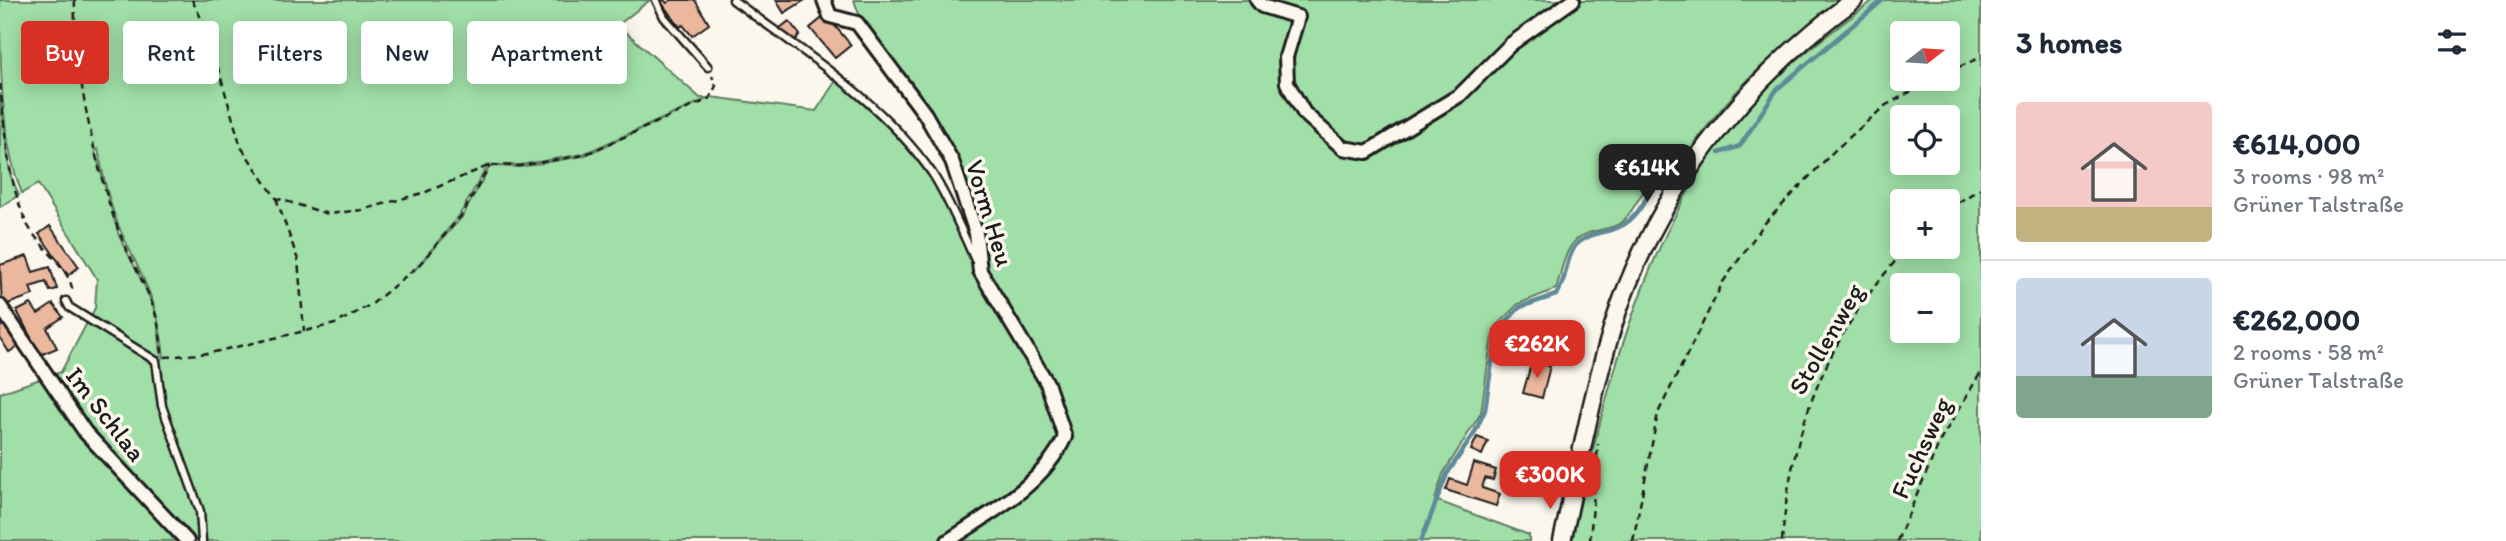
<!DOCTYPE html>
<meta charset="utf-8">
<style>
body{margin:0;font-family:Itim,sans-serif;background:#f2f2f3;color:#1f2937;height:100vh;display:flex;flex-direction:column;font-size:26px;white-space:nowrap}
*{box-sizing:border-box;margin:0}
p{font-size:23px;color:#747a83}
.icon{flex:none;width:38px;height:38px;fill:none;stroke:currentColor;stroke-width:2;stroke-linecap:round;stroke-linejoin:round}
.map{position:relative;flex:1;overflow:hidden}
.sheet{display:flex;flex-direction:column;background:#fff;width:525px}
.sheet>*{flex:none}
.top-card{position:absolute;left:21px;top:21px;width:665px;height:63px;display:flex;gap:14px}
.needle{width:46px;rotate:73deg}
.buttons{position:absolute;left:1890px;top:21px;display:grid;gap:14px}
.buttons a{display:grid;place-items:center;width:70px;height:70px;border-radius:7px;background:#fff;box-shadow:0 4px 18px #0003;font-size:35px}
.price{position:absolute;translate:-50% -60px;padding:0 16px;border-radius:14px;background:#d93025;color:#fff;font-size:23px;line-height:46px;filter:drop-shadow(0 2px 4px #0008)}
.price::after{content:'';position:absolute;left:50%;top:42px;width:21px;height:16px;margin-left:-10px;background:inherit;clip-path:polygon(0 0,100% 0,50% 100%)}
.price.on{background:#222;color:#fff}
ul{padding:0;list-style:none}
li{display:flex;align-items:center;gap:21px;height:175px;padding:0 35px}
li+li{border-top:2px solid #e0e1e3}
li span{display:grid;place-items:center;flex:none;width:196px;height:140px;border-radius:7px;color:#555}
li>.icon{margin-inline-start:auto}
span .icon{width:84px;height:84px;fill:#fffc;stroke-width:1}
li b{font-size:30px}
h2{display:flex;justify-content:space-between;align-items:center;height:84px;padding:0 35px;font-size:30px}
.tag{padding:0 24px;border-radius:7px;background:#fff;box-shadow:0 4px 18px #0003;font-size:24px;line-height:63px}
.tag.on{background:#d93025;color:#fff}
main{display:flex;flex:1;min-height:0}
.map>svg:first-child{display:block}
.green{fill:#a0dfa7;stroke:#5e7e62;stroke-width:2;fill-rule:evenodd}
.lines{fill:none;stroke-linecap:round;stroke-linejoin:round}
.stream{stroke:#5e8a98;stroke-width:4.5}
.building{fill:#ebb89d;stroke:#1c1c1c;stroke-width:2}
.service-casing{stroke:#1c1c1c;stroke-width:11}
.minor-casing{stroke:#1c1c1c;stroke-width:18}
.secondary-casing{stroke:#1c1c1c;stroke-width:21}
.path{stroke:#1c1c1c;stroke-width:2.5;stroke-dasharray:7 5;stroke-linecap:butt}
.service{stroke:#fbf7ec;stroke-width:6}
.minor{stroke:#fbf7ec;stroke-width:12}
.secondary{stroke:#fbf7ec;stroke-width:16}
.labels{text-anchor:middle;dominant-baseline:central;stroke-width:7;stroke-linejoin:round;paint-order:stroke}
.street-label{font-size:26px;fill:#1c1c1c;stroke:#fbf7ec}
</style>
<main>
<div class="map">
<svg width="1981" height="541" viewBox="0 0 1981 541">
<rect width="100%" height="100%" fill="#fbf7ec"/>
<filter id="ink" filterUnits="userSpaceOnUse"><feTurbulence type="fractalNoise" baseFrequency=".0143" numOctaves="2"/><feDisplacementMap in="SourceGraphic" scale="14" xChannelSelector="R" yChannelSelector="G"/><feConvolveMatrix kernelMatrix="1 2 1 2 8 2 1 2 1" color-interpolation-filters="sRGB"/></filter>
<g filter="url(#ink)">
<path class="green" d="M0,0H650L618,25L700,98H709L583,154L520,165H488L459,216L413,272L462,217L490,166L520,167L583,156L711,97L816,111L837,79L886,123L932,176L1044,383L1062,434L1053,459L1020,489L943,541H205L202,511L164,405L157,362L164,357C158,301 145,283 122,234C110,208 103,177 98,149L95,151L119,236L147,291L158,320L161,356L156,359L90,318L95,308L97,279L38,184L22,193C0,140 0,59 0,0Z
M854,0H1252L1291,19L1282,57L1300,116L1368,156L1416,127L1513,47L1581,0H1841C1774,52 1726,93 1680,165C1647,171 1644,197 1625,219C1614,232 1588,228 1576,240C1564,251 1561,274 1556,289L1518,304L1500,322L1491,342L1481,413L1443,474L1435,500L1529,535V541H951L1023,492L1065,437L1061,411L981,270L954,161L858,20L860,17Z
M1263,0H1562L1458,91L1366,147C1339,143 1344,140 1326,124C1279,82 1287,69 1302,13Z
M1874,0H1981V541H1572C1602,405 1637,259 1718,144C1758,87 1818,41 1874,0ZM1902,33H1948V79H1902ZM1902,117H1948V163H1902ZM1902,201H1948V247H1902ZM1902,285H1948V331H1902Z
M0,93L10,174L19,195L0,207Z
M88,321L154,363L160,405L198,511L200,541H190L112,461L50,376L61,372Z
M46,377L184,541H0V393Z"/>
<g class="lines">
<path class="stream" d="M1719,153L1740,146L1777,89L1883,0
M1421,541L1447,474L1474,434L1485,410L1495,341L1503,325L1520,307L1556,295C1567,281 1565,258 1576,245C1590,230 1615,234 1630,220C1650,203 1646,182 1676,170"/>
</g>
<path class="building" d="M664,0L667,3L671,0H695L709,24L692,36L683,25L680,27L660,1Z
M776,0H805L784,13Z
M826,15L851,45L835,58L810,28Z
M789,21L800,35L795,41L779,29Z
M50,226L79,267L68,275L39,234Z
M27,256L33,272L50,267L57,289L50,291L46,282L30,287L33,295L2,306L0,265Z
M31,304L38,314L53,304L63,317L47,328L57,348L40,355L17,311Z
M7,323L20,345L9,352L0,338V327Z
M1532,361L1550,366L1542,398L1523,393Z
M1477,437L1488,441L1482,455L1471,450Z
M1474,463L1496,470L1493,480L1485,478L1482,488L1500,494L1496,506L1446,490L1450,479L1467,485Z"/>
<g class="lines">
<defs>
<path id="service" d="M656,0L664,17L708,67
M733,0C803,52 881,100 932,173C949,199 962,232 975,260
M66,301L69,307L156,361L162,406L200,511L202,541"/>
<path id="minor" d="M824,0L830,16L857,23L925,114L952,161L976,233L980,271L1047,383L1065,437C1042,486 991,512 948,541
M1257,0L1262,6L1298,17L1286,57L1287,83L1304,113L1343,148L1367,152L1460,95L1511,44L1573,0
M0,306L85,432L187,541"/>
<path id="secondary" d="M1562,541C1578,470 1591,398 1612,329C1653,196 1743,81 1854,0"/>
</defs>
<use href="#service" class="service-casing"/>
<use href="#minor" class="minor-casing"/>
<use href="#secondary" class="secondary-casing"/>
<path class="path" d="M75,0C72,62 97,177 120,234C140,283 158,298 162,354
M192,0L207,30L241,147L276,198L328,214L362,210L426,192L490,165L520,166L584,155L709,99L716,86L712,76
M1948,72L1981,57
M0,84C5,131 7,178 26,222C38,247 70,266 73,293
M276,198L298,260L304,331
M1948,209L1981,188
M165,357L210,353L335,324L372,304L418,266L461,216L490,165
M1590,541L1598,444
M1633,541L1658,413L1723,282L1764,224L1834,151L1886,105L1935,79
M1782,541C1791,426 1829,332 1908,247
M1897,541L1940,441L1981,372"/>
<use href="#service" class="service"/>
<use href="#minor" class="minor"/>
<use href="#secondary" class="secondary"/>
</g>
</g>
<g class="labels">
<g class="street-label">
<text transform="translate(990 213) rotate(73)">Vorm Heu</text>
<text transform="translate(1826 339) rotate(-60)">Stollenweg</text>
<text transform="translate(106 414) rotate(52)">Im Schlaa</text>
<text transform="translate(1921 448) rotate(-65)">Fuchsweg</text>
</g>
</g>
</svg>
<div class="buttons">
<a><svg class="needle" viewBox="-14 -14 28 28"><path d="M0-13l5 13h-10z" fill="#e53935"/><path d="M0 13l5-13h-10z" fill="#747a83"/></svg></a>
<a><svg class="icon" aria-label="locate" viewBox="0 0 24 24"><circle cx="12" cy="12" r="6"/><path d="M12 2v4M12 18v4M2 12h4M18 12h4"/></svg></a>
<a>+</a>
<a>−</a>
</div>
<b class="price on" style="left:1647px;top:204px">€614K</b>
<b class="price" style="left:1537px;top:380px">€262K</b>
<b class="price" style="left:1550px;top:511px">€300K</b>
<div class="top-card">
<a class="tag on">Buy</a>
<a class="tag">Rent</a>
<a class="tag">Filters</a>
<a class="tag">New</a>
<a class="tag">Apartment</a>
</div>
</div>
<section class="sheet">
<h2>3 homes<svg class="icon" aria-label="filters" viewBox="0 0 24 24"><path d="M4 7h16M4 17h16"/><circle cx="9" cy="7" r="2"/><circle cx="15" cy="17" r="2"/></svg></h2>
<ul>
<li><span style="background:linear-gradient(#f6c9c9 75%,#c2b280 0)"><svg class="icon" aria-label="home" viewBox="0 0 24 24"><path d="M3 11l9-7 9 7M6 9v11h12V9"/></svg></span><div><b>€614,000</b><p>3 rooms · 98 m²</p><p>Grüner Talstraße</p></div></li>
<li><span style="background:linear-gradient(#c9d6e8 70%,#7fa58c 0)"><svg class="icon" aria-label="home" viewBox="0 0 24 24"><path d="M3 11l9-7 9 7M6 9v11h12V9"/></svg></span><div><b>€262,000</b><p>2 rooms · 58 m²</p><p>Grüner Talstraße</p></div></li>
</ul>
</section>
</main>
